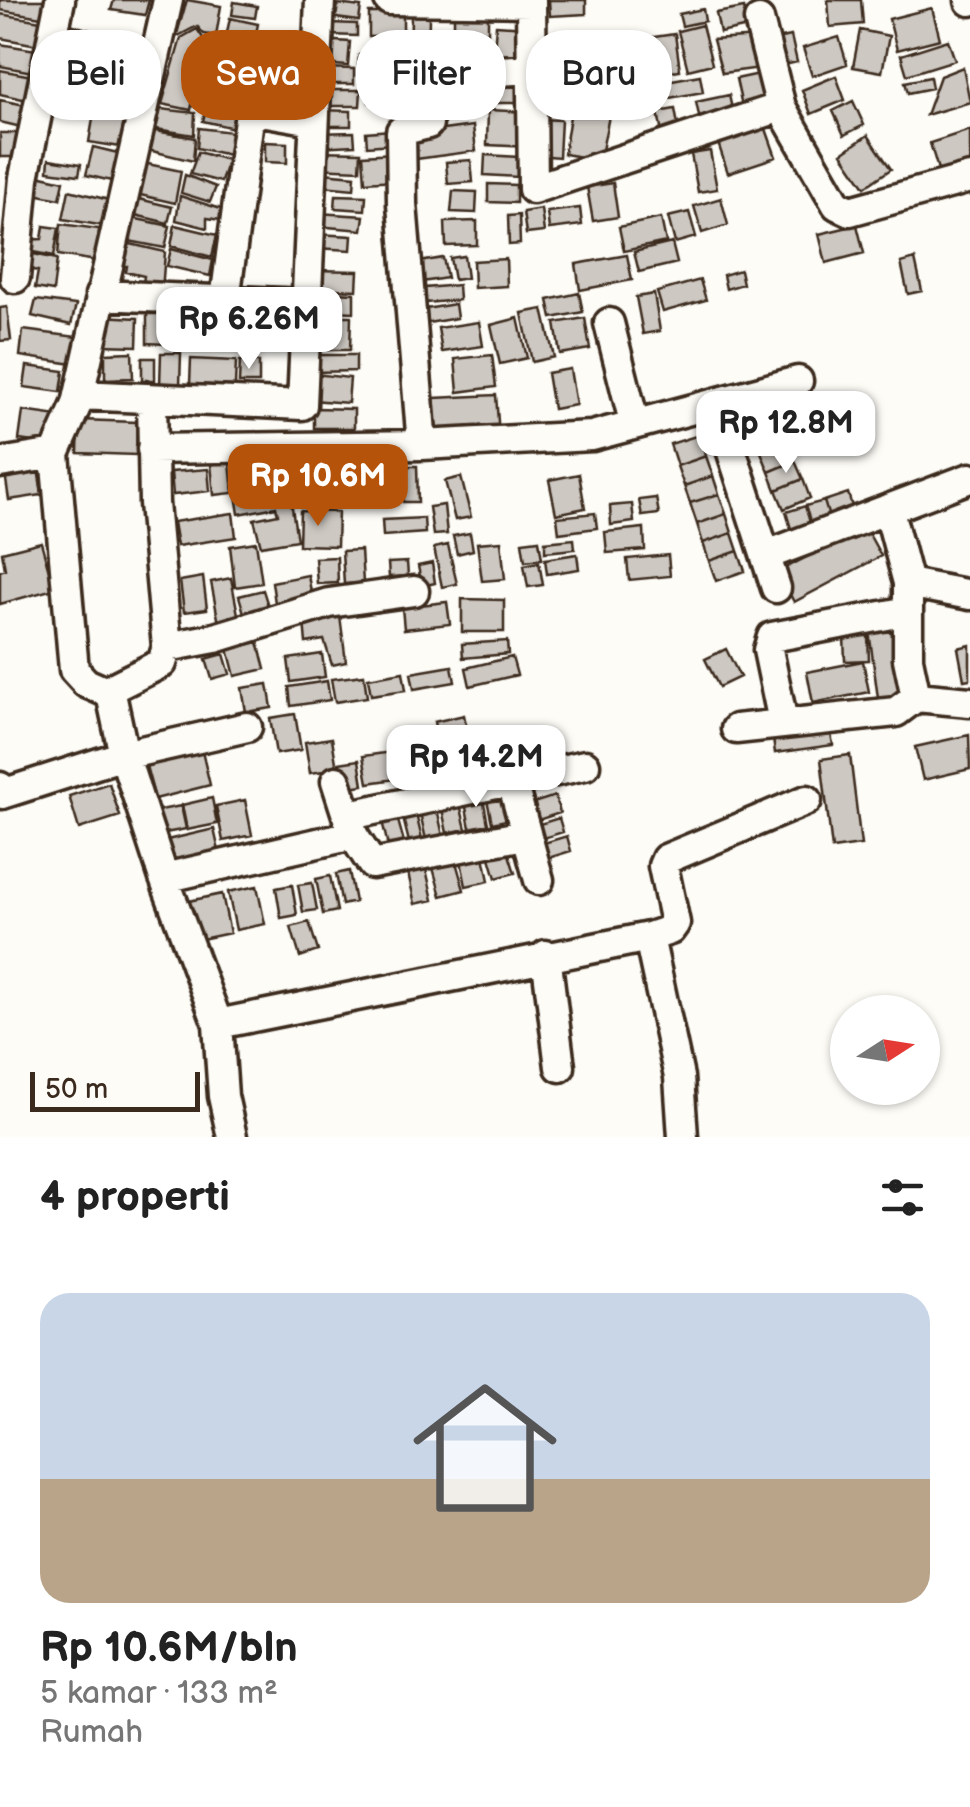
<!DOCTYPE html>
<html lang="id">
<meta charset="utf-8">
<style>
body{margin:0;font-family:"Balsamiq Sans",sans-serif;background:#f6f6f6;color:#222;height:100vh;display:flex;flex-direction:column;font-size:38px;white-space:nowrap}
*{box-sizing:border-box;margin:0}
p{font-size:32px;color:#767676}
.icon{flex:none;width:55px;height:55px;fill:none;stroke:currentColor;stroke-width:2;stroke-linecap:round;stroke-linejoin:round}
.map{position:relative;height:1137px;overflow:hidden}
.panel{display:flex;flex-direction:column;background:#fff;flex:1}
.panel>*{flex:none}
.guide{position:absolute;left:30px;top:30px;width:910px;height:90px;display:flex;gap:20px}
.needle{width:65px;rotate:78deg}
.controls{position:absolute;left:830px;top:995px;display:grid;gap:20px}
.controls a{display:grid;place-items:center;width:110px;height:110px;border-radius:50%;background:#fff;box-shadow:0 2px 8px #0004;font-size:50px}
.scale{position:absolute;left:30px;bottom:25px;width:170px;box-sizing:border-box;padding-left:10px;border:5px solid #3b2a1e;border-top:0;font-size:28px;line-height:35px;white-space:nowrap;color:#3b2a1e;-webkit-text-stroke:8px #fdfcf7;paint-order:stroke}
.price{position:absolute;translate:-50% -85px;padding:0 22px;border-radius:20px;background:#fff;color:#222;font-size:32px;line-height:65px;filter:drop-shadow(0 2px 5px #0008)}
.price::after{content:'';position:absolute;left:50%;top:60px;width:30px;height:22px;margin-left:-15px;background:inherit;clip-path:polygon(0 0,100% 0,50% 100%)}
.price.on{background:#b45309;color:#fff}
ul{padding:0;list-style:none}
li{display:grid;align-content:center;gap:20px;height:530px;padding:0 40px}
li+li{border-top:2px solid #e0e0e0}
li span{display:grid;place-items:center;height:310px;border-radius:30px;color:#555}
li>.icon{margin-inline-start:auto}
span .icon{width:180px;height:180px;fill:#fffc;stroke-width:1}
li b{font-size:42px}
h2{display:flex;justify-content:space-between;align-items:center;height:120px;padding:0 40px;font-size:42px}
.chip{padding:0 35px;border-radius:40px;background:#fff;box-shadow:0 2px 8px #0004;font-size:35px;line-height:90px}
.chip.on{background:#b45309;color:#fff}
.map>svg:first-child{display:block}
.building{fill:#cdc8c2;stroke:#3b2a1e;stroke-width:2.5}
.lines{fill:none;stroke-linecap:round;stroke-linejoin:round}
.minor-casing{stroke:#3b2a1e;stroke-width:35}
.minor{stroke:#fdfcf7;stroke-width:28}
</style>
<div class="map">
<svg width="970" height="1137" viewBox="0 0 970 1137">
<rect width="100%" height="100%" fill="#fdfcf7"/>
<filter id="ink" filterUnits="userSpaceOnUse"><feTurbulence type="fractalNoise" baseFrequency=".01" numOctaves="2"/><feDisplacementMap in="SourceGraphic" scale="20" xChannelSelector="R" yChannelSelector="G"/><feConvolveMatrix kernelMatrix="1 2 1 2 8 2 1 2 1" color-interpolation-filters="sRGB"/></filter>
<g filter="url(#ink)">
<path class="building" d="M0,0H50L47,18L0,10Z
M114,0H149L145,15L111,10Z
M187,0L221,6L216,36L204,34L197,26L176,37Z
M549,0H586V14L550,16Z
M828,0H861L863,24L830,27Z
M234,2L257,6L255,18L232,15Z
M338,4L361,7L359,21L336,18Z
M454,8H488V32H454Z
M744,8L748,27L720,33L716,13Z
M932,8L940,39L897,50L889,19Z
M703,9L705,21L682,26L679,14Z
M369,13H403V37H369Z
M0,14L41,21L37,45L0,38Z
M411,16L429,17L428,64H410Z
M230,18L258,24L254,43L226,37Z
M67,23L106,35L104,49L63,43Z
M330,23L357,24V36L329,35Z
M496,25L526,27L524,64L475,62V50L494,51Z
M702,25L712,64L688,70L678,31Z
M197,29L205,41L191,110L162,104L181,38Z
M860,30L889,36L882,72L853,67Z
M675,34L680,70L638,76L633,40Z
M791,36L797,62L776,67L770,40Z
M759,37L761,68L722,73L713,40Z
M839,37L847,64L812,76L803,48Z
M431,39H444L443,60H431Z
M224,40L251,45L248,59L221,54Z
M320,40L350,42L348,66L318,64Z
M452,40L469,41L468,67L451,66Z
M948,40L955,60L907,75L901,55Z
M109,42L139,52L134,84L102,78Z
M392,42L404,43L403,73H391Z
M0,44L42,51L38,73L0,66Z
M622,50L624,70L601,72L599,52Z
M359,55L385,56V66L358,65Z
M217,57L246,64L240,87L211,80Z
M67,65L96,72L90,95L62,88Z
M963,67L970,102L926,115L940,76Z
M322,68L354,69V84H321Z
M0,70L32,76L27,100L0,94Z
M764,73L771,109L744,115L736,79Z
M700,75L703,92L658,100L655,83Z
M463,76L468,100L434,108L429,83Z
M624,76L626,89L605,92L603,79Z
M836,76L845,100L811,114L802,90Z
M490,77H529L528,103H490Z
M930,77L932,88L908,93L905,82Z
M402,79L404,97L369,102L366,84Z
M648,81L653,109L641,111L636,83Z
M214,85L246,91L243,105L211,99Z
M321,90H361L360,106H321Z
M729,95L735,123L702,130L696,102Z
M0,100L25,105L21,127L0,122Z
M853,101L864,125L844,135L833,111Z
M207,104L238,111L234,128L203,121Z
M161,109L195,113L194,135L156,129Z
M675,109L679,131L662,134L658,112Z
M319,110L351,111V126H319Z
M488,110L531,112L530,147L487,145Z
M94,113L137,120L133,149L89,142Z
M570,116H609L600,160L564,154Z
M540,119L561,120L559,157L538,155Z
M473,126L476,151L416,159L413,134Z
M765,126L776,157L728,173L718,143Z
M199,128L240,133L234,156L197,148Z
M150,130L195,138L193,161L148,150Z
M391,130L392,144L367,146L366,132Z
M970,130V163L939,173L930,143Z
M354,132L355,145L316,147V133Z
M0,133H21V157H0Z
M868,135L891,169L865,187L842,153Z
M265,142L287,143V163L265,162Z
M93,147L130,156L124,184L86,175Z
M315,151L361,152L360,170L315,168Z
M710,151L717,189L698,192L691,154Z
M198,152L228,160L221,182L190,174Z
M393,153L395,180L365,182L363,155Z
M485,155L519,157L518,177L484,175Z
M49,159L81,164L79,175L48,171Z
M471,160L473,182L448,184L446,162Z
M143,163L181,171L175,203L136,194Z
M323,173L355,176L354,189L322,186Z
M33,174L64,181L60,199L29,193Z
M185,175L216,187L210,202L181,193Z
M613,183L618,217L593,221L587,187Z
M488,184L516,185V203L488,202Z
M69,190L109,200L105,226L63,219Z
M453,191L477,192L476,213L451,212Z
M336,195L366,196L365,210L335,208Z
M180,196L224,210L221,220L207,218V228L176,220Z
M135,198L172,207L168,223L131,214Z
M721,198L728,225L702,233L694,206Z
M580,208L582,225L549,229L547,212Z
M541,209L544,232L526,234L523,212Z
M689,212L696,237L675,243L668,217Z
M317,213L364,216L362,230L316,226Z
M519,215L520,244L509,245L508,216Z
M127,217L170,226L165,248L124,240Z
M661,218L666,242L624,251L619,227Z
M477,221V245L446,246L445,222Z
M61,224L99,229L97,261L58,255Z
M175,225L217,235L212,257L171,246Z
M857,225L864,253L826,263L819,234Z
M44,226L59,228L54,256L24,250L25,240L42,239Z
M316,234L352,236L351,250L315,248Z
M126,243L165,252L162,291L142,290L144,276L126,272L127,266H120Z
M672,243L677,263L639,272L634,252Z
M171,249L213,260L210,276L167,266Z
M24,252L57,259L53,291L35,288L38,271L22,268Z
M627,255L632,280L580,290L576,264Z
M464,256L467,278L454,280L450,258Z
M443,258L447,278L422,282L419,262Z
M506,259L507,286L474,288L473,261Z
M915,259L922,291L908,294L901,263Z
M313,270L358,271L357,290L312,288Z
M740,270L743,284L726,289L723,275Z
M700,280L706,300L663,312L657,292Z
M458,285L459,300L426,303L425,288Z
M314,291L354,293V312L313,310Z
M579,293L583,312L552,318L548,300Z
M654,294L660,331L643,334L636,297Z
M36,300L76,305L71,325L32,316Z
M455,304L457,318L428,323L426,309Z
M7,307L11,340L0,341V308Z
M236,307V343L216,344L215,308Z
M240,308L260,309L259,346H239Z
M294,309L296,349L267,351L265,310Z
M543,309L554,357L532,362L522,313Z
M196,310H212L211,347H196Z
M147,314H166L165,344L147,343Z
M101,316L138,318L137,346L100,345Z
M169,316H191L190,346H169Z
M315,316H351L350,350H314Z
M518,318L527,358L500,364L491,325Z
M585,318L590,349L560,354L555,323Z
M479,322L483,346L442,352L438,328Z
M23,330L77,337L73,364L20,356Z
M132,352L133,378L105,379V353Z
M161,353H181L180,385H160Z
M313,355H356V371L313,372Z
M492,355L496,387L458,392L455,359Z
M142,358H155V380H142Z
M191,359L236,361L235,386L190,384Z
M240,361L259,362V383H239Z
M27,366L64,371L61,392L24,387Z
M570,369L576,405L553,409L547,373Z
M315,374L350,378L348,403L312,400Z
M496,395L499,435L436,438L434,398Z
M825,401L840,442L821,448L806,407Z
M314,408L354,409V428H314Z
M23,411L58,416L55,445L19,440Z
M79,420L137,422L136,455L78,453Z
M779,420L786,439L761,447L755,428Z
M699,435L706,456L677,466L670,444Z
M787,442L795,461L769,472L761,452Z
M706,456L713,476L684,486L677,466Z
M358,461L360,497L340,499L338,462Z
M795,461L803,479L776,490L769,472Z
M230,462L233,493L214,495L211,464Z
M381,466H397V504H381Z
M403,466H417L418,502H403Z
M38,468L42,495L9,500L5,473Z
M208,469L210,491L173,495L171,472Z
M296,471H331V495H296Z
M579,474L585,508L556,514L549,480Z
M713,476L719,494L690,503L684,486Z
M461,477L471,517L455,520L445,481Z
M803,479L810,498L784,509L776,490Z
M288,481L297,540L261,546L254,519L278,514L276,507L239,514L235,488Z
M848,493L855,517L831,524L824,501Z
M719,494L726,514L697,524L690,503Z
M656,498L659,514L642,516L639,500Z
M824,501L831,524L813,530L805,506Z
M632,504L634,522L611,525L610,506Z
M444,505L447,534L433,535L429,507Z
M805,506L814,536L795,542L786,512Z
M300,511L338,512L337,546L299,545Z
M233,513L236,537L177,546L173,522Z
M595,513L597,528L559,533L557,517Z
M726,514L732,533L703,543L697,524Z
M424,518L425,533L383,536L382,520Z
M865,527L881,556L794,602L778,572Z
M644,528L645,550L607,553L605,532Z
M470,533L473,550L457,554L453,536Z
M732,533L738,551L709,561L703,543Z
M574,539L575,549L545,552V542Z
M539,540L542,559L525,561L522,542Z
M501,541L505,579L482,581L477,543Z
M41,542L54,589L0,604V571L5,569L2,552Z
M256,542L262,583L235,587L230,546Z
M448,545L457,584L442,587L434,548Z
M361,550L363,583L344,584L342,551Z
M738,551L745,571L716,581L709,561Z
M577,554L579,569L547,574L545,559Z
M668,555L670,576L629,580L627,559Z
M337,557L338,583L317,584L315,558Z
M407,562L408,576L389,577L388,563Z
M539,562L543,585L528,587L524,565Z
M432,563L435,583L422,586L418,566Z
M308,575L313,603L276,610L272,582Z
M203,577L207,609L184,612L180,581Z
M231,578L241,630L221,634L211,582Z
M263,590L268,606L244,613L239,596Z
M462,599L504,600V632H462Z
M447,602L450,624L404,629L402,607Z
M340,616L346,662L332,665L324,640L306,643L304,621Z
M896,617L908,702L879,706L868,623Z
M844,636H868L869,660L845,661Z
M507,641L508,654L463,658L462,644Z
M258,642L265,669L235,676L228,649Z
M970,645V679L964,680L958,648Z
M726,649L740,677L719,687L705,659Z
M224,654L230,674L212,679L206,659Z
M322,654L325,677L291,682L288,659Z
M512,657L517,675L470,686L466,668Z
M863,661L869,692L813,703L807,672Z
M452,666L455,682L414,689L411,673Z
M403,672L406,690L371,695L368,678Z
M364,675L367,697L335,702L331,679Z
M327,681L330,700L291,706L289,687Z
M268,684L272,708L246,712L242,688Z
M295,714L301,750L276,754L270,718Z
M464,715L475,766L445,772L434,722Z
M829,722L833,745L775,753L772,731Z
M969,735L970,769L923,780L915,747Z
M332,738L337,769L310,773L305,742Z
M426,738L430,758L403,764L398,744Z
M201,747L210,785L155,799L145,762Z
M392,752L396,779L368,783L363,756Z
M850,755L861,845L832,849L821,759Z
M359,760L363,785L344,788L339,763Z
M428,763L431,783L405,788L401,768Z
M109,783L120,816L79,829L69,796Z
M500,792L506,820L492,823L486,795Z
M482,793L488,824L470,828L464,797Z
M555,796L560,813L532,822L527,805Z
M212,798L217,824L187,830L182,805Z
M245,800L252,835L223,841L216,806Z
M459,800L466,829L447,833L441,804Z
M436,804L443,836L426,840L419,808Z
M181,806L186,829L160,834L155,811Z
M416,814L422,839L409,842L403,818Z
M397,817L404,842L388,846L382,821Z
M559,818L563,832L537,840L533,826Z
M214,829L219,851L173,862L167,840Z
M567,836L571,851L542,860L537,845Z
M507,848L515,873L496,878L489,854Z
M484,856L489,881L466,886L461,861Z
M456,862L464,890L441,896L433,868Z
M426,869L433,900L415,904L408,873Z
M349,871L355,902L342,905L336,874Z
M330,876L337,911L323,914L316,879Z
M312,883L317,910L303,912L298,885Z
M292,885L297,915L281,918L276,888Z
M257,886L265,924L236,930L228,892Z
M222,894L230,933L192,941L184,902Z
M309,922L318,951L300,957L291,927Z"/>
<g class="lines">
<defs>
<path id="minor" d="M389,0L531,2
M531,0L533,189L781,107L837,205L850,211L970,178
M970,0V1
M759,20L781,107
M15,278L24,178L60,0
M100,295L306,304
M225,300L249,119L261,111L313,120
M609,323L634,422
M79,395L302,405L320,0
M152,400L154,503L167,647L162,663L114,687L111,694L124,755L164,878L218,1024L223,1096L232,1137
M708,408L726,434L776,588
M422,445L402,204L401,131L428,124L426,75L534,69
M152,449L422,445L592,436L798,381
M0,463L55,454
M889,511L908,583L970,595
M767,555L970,478
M908,583V659L916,697L970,702
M167,647L215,638L329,603L414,591
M111,694L86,683L74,670L55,454L77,404L168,0
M783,722L768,650L772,637L908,611
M736,729L896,712L916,697
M336,781L353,834
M512,782L539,880
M0,787L2,794L124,755L247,727
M350,815L585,765
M164,878L353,835L372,864L525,835
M649,937L670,930L675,923L663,866L666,859L807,800
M546,955L560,1067
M218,1024L649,937L679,1077L683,1137"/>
</defs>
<use href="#minor" class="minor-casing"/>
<use href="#minor" class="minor"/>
</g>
</g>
</svg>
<div class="controls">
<a><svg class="needle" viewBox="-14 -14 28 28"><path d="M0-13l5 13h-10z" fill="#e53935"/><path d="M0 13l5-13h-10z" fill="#767676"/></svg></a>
</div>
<div class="scale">50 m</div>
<b class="price" style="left:249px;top:372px">Rp 6.26M</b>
<b class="price" style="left:786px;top:476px">Rp 12.8M</b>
<b class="price on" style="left:318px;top:529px">Rp 10.6M</b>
<b class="price" style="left:476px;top:810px">Rp 14.2M</b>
<div class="guide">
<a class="chip">Beli</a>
<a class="chip on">Sewa</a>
<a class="chip">Filter</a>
<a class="chip">Baru</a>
</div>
</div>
<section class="panel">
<h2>4 properti<svg class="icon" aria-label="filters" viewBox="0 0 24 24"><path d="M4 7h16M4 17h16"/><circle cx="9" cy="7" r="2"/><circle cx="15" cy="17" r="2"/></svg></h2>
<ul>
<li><span style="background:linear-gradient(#c9d6e8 60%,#b9a48a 0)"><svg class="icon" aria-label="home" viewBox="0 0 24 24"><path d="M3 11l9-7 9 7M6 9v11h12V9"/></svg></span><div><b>Rp 10.6M/bln</b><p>5 kamar · 133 m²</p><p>Rumah</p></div></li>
</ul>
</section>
